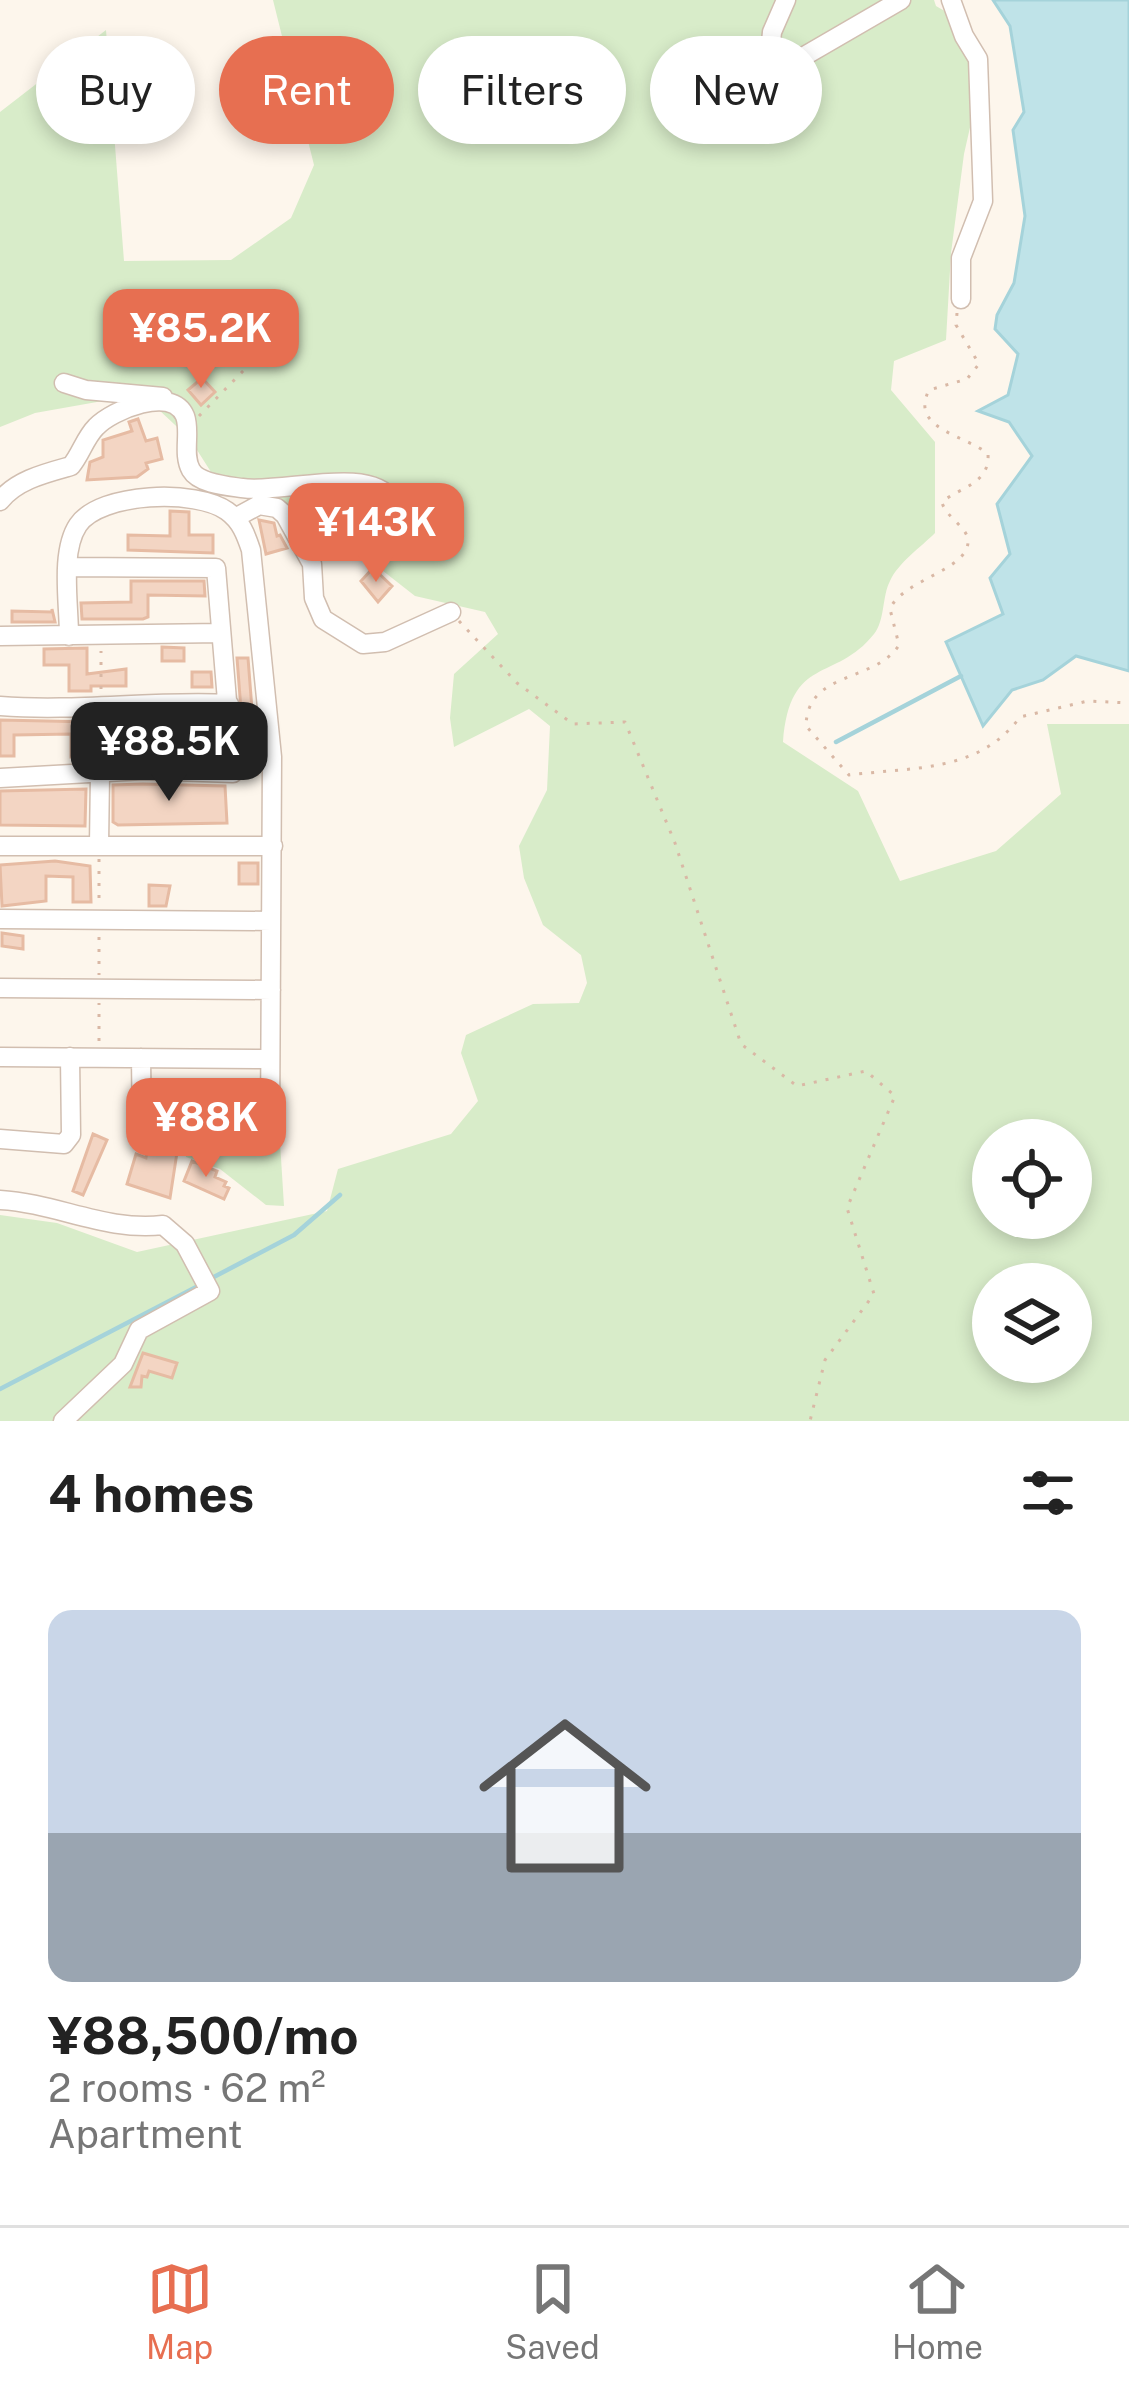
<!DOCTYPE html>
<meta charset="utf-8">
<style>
body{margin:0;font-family:"Public Sans",sans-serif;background:#f6f6f6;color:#222;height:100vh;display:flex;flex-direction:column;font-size:45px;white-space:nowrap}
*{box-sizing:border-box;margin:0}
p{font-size:39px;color:#767676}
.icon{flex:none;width:66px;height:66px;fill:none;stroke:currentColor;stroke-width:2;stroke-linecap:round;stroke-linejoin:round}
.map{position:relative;height:1421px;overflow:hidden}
.sheet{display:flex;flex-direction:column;background:#fff;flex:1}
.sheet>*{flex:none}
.banner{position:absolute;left:36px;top:36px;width:1059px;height:108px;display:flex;gap:24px}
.buttons{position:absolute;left:972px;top:1119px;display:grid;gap:24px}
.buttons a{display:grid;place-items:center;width:120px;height:120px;border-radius:50%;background:#fff;box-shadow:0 6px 18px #0003;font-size:60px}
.price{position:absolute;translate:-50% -102px;padding:0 27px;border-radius:24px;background:#e76f51;color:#fff;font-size:39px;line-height:78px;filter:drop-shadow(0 3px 6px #0008)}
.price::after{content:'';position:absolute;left:50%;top:72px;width:36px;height:27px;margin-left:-18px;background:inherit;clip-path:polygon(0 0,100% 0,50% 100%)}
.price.current{background:#222;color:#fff}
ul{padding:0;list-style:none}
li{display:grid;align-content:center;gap:24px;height:636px;padding:0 48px}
li span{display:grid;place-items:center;height:372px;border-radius:24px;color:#555}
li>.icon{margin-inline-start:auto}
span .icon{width:216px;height:216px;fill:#fffc;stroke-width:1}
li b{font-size:51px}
h2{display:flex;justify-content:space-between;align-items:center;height:144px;padding:0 48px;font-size:51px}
.tag{padding:0 42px;border-radius:54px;background:#fff;box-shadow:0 6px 18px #0003;font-size:42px;line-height:108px}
.tag.current{background:#e76f51;color:#fff}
.tab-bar{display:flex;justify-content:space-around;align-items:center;height:168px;border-top:3px solid #e0e0e0;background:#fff;font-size:33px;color:#767676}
.tab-bar a{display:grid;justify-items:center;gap:6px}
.tab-bar .current{color:#e76f51}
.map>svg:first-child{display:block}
.green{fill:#d8ecc9;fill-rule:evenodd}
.water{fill:#bfe3e8;stroke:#a5d3da;stroke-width:3}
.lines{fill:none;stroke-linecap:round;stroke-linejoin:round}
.stream{stroke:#a5d3da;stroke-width:4.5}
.building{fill:#f3d5c3;stroke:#e6bba3;stroke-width:3}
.minor-casing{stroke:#d1beb0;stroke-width:21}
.path{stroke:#d9b8a5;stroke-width:3;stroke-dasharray:3 9;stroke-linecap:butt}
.minor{stroke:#fff;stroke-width:18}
</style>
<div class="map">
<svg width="1129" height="1421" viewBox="0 0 1129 1421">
<rect width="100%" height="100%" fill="#fdf6ec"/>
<path class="green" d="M273,0H934L936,6L960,20L978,92L964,154L951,253L946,340L894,361L891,390L935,442V533C921,547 898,563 890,581C882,596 885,621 874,634C835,683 790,654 783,742L858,791L900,881L996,851L1061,794L1047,724H1129V1421H0V1215L57,1223L137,1252L327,1211L338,1169L451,1134L478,1101L461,1053L466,1035L533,1004L579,1003L587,983L581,955L543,925L524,878L519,846L547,790L550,726L529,709L454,747L450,718L454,674L498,634L485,612L415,596L300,506L225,494L190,439L142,394L35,413L0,427V112L106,30L124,261L231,260L291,218L314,165ZM993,1140H1071V1218H993ZM993,1284H1071V1362H993Z
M185,1141L280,1142L284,1206L266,1205L220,1169L186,1157Z"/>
<path class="water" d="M993,0H1129V671L1076,656L1043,680L1012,690L983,726L946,642L1003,614L990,578L1010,554L997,504L1032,456L1009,422L978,411L1008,395L1018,354L995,329L997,315L1014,283L1025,216L1013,130L1024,112L1010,26Z"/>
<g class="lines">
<path class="stream" d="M836,742L961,676
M210,1279L294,1235L340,1195
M0,1389L200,1285"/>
</g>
<path class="building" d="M202,378L215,392L201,405L188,390Z
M138,419L146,441L157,438L162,459L146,463L148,469L137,477L87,480L90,462L103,457V440L132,431L129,422Z
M170,511L189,512V535H213V553L128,550V535L170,536Z
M259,520L274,523L277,536L280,535L287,548L266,554Z
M373,568L392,586L378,602L361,581Z
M131,581H204L205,596L148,595V617L143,619H82L81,603L131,602Z
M52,609L55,622H12V611L52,612Z
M162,647L184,648V661H162Z
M87,648V674L126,669V686H91V691H69V665H44V649Z
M237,658H248L257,774H246Z
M192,672H211L212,687H192Z
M172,717V731H158V755H135V733H130V719Z
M0,720L92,722L91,757H71V734L14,735V756H0Z
M196,742H213L218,756H196Z
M143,784L225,786L227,823L118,825L113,822V785Z
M86,789L85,826L0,825V791Z
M55,861L90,866L91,902H73V877L46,876V901L2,906L0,865Z
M239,863H258V884H239Z
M149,885L170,886L166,906H149Z
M2,933L23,936V949L2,946Z
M93,1134L107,1140L83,1195L73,1191Z
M148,1144L178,1146L170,1198L127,1184L136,1154L146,1158Z
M192,1161L217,1171L215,1177L226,1182L224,1186L229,1188L224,1199L184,1181Z
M143,1353L177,1363L172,1378L149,1371L147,1377L142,1376L141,1387H130Z"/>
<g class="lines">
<defs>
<path id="minor" d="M786,0L772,32L770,53L782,69L901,0
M951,0L964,36L978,59L983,201L961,258V299
M64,383L86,390L163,397
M0,501C16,480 46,473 71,466C81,454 85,438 96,427C112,410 172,385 185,416C191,432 182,454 191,470C199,484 228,486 242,488C282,494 369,465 392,500L378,523L376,552
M235,518L259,505L277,508L285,515L312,564L314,598L323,619L363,644L385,642L451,612
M0,636L221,633
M69,636C69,603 60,552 78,525C100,492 197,489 227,511C241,521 246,535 251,550L272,757L270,1131H142L141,1058
M0,706C76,712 152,700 229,704
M0,778L143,770L233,773L216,568L69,567
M99,845L100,775
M0,846H273
M0,919L271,921
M0,988L271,990
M0,1057L270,1059
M0,1139L64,1144L71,1135L70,1057
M0,1200C56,1203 107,1232 163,1225L185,1244L210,1291L139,1330L123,1364L63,1421"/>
</defs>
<use href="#minor" class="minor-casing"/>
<path class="path" d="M957,313L956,325L979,364L967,379L929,390C909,429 966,435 988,454C990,484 960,487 942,502C945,517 968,527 968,541C969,570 902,580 890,609L899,645C875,683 807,670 806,726L849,775C912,767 979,773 1020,717L1088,701L1129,703
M199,416L248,366
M459,621L517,683L573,724L625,722L675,843L741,1044L797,1086L866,1071L895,1096L847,1208L874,1294L825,1360L810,1421
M101,689V651
M101,755V723
M99,859V903
M99,937V975
M99,1041V1003"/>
<use href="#minor" class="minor"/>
</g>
</svg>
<div class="buttons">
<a><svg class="icon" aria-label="locate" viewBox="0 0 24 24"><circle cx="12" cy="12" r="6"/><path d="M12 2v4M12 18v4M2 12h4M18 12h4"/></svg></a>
<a><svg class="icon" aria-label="layers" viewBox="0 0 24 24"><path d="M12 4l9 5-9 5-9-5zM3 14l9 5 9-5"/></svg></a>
</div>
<b class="price" style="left:201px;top:391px">¥85.2K</b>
<b class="price" style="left:376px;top:585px">¥143K</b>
<b class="price current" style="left:169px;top:804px">¥88.5K</b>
<b class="price" style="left:206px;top:1180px">¥88K</b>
<div class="banner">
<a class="tag">Buy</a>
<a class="tag current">Rent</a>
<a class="tag">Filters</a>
<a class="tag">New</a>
</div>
</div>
<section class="sheet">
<h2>4 homes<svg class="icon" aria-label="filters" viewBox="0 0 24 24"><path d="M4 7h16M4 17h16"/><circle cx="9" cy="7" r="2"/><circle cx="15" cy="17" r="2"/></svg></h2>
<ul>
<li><span style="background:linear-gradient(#c9d6e8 60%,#9aa5b1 0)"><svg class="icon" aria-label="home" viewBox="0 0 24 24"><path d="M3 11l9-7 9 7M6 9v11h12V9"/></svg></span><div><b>¥88,500/mo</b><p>2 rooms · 62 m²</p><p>Apartment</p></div></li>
</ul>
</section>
<nav class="tab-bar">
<a class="current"><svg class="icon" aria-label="map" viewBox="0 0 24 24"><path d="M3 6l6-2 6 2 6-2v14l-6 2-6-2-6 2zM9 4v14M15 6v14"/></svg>Map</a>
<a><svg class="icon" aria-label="saved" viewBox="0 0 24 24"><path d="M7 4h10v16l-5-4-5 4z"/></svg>Saved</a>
<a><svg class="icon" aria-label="home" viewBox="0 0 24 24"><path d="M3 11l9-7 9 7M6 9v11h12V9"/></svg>Home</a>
</nav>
